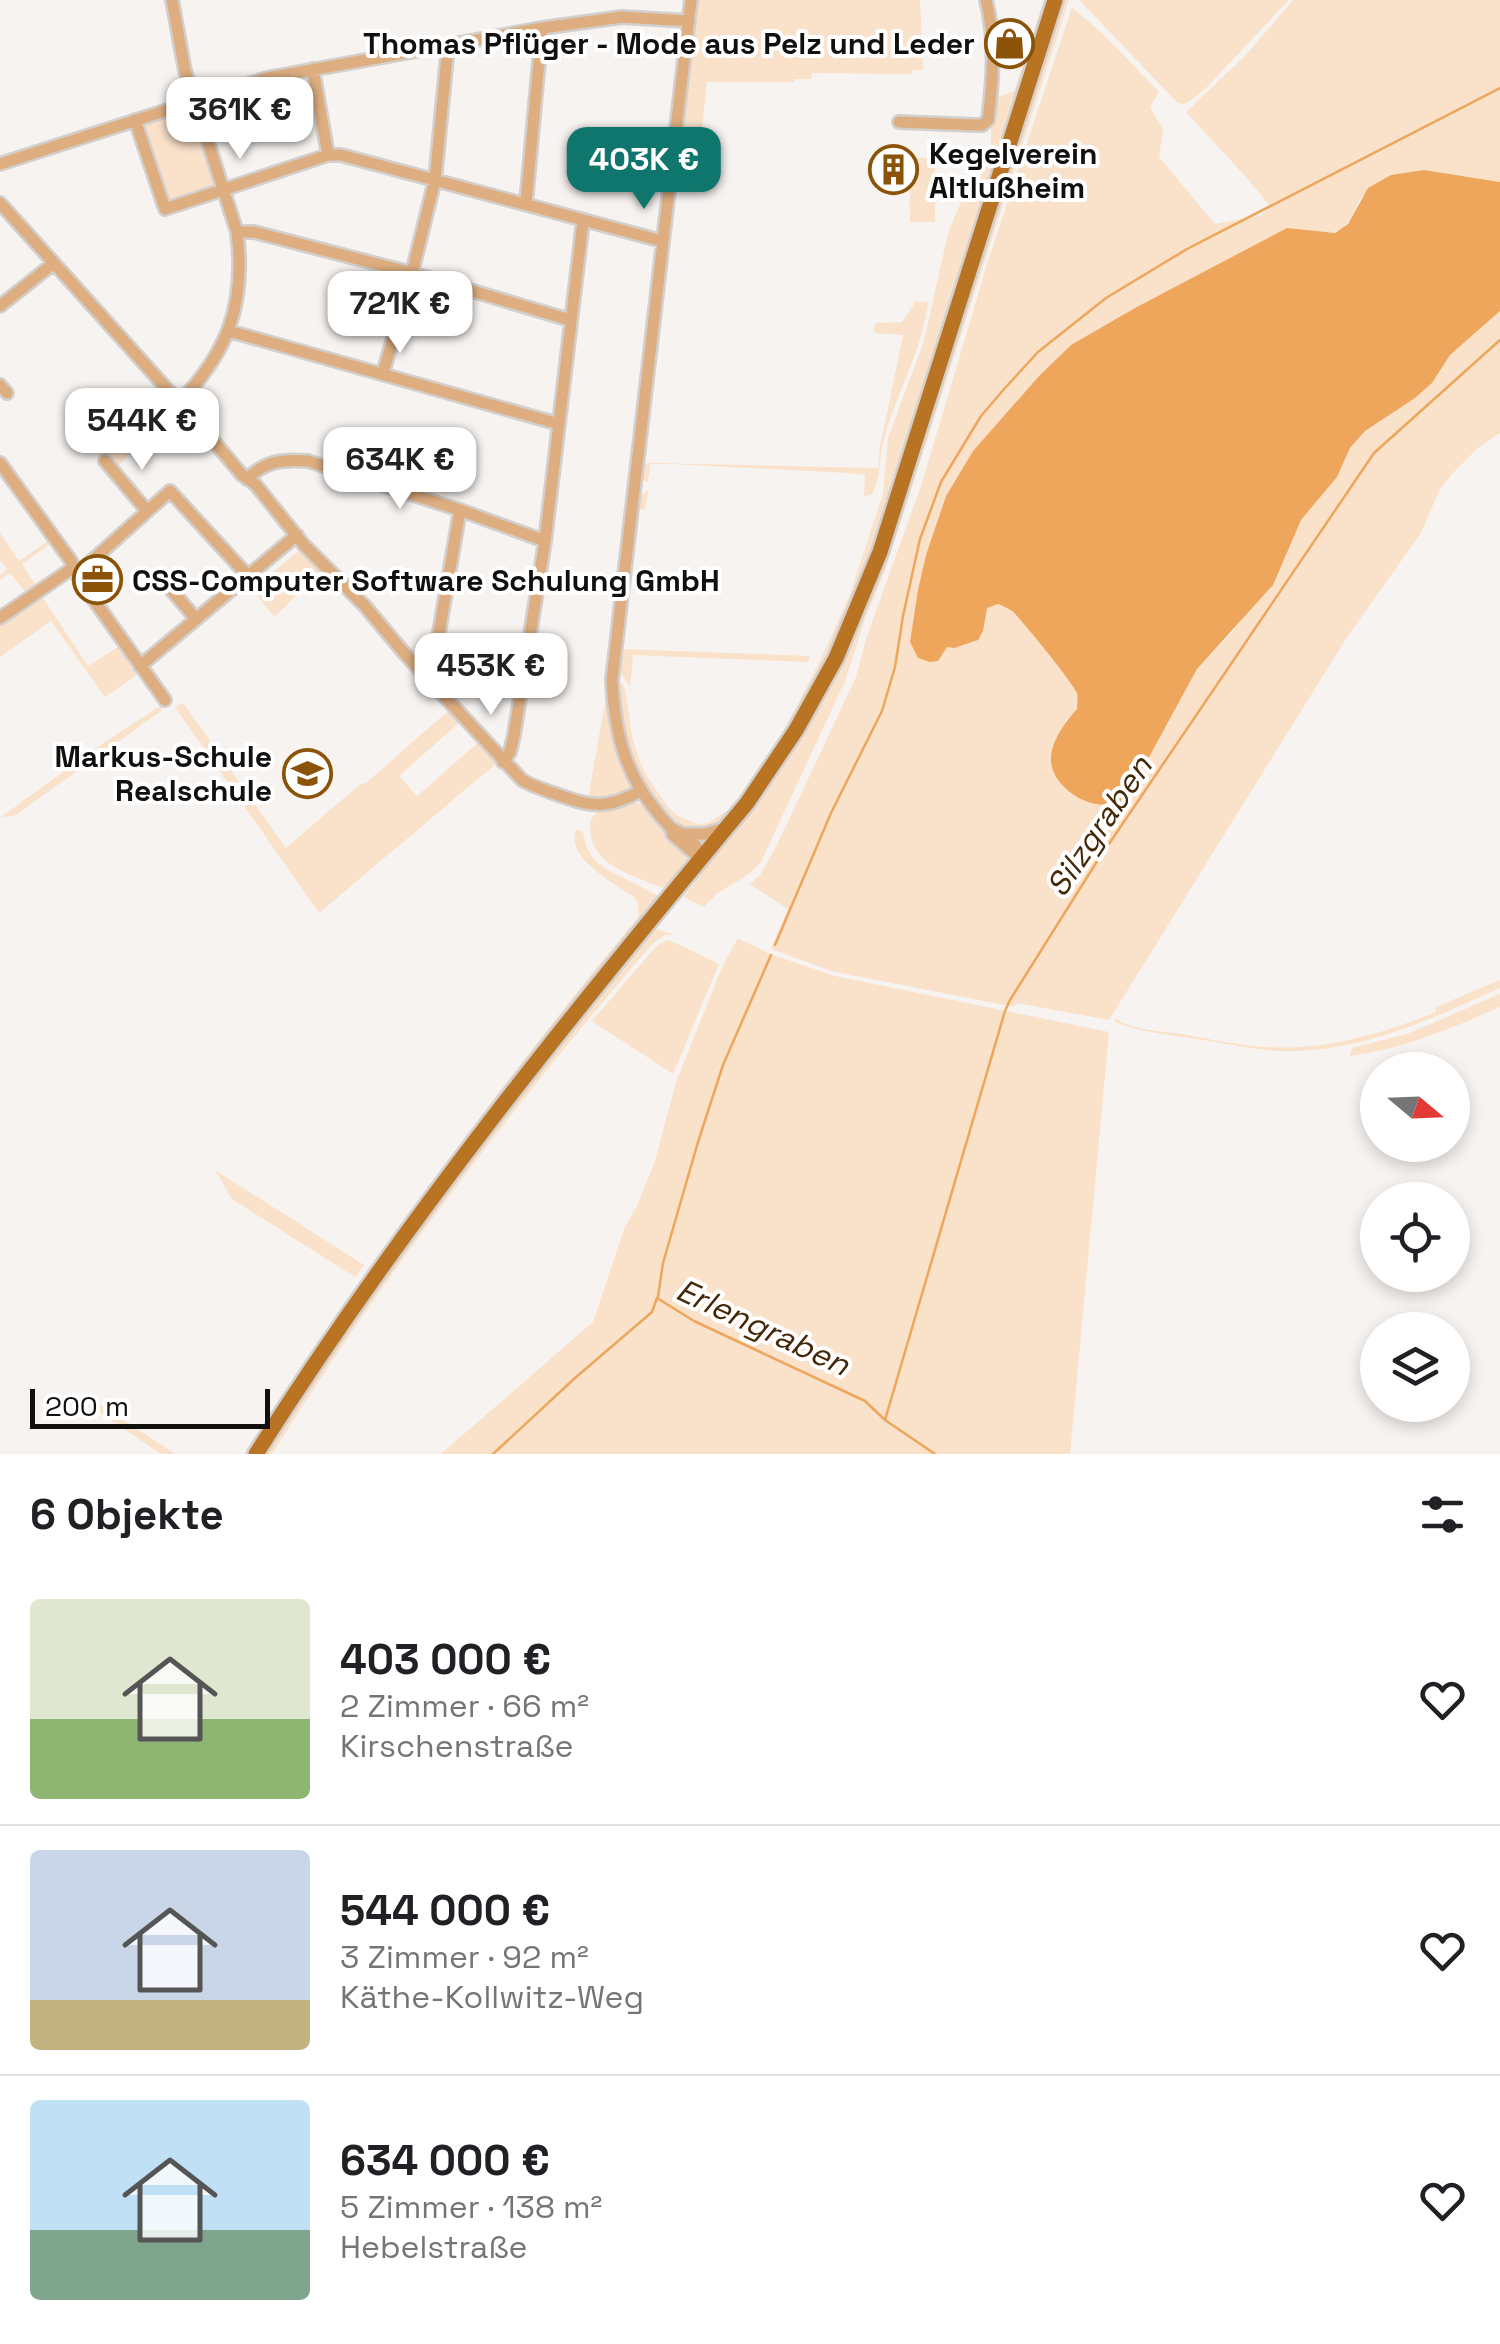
<!DOCTYPE html>
<html lang="de">
<meta charset="utf-8">
<style>
body{margin:0;font-family:"Space Grotesk",sans-serif;background:#f6f6f6;color:#202124;height:100vh;display:flex;flex-direction:column;font-size:38px;white-space:nowrap}
*{box-sizing:border-box;margin:0}
p{font-size:32px;color:#757577}
.icon{flex:none;width:55px;height:55px;fill:none;stroke:currentColor;stroke-width:2;stroke-linecap:round;stroke-linejoin:round}
.map{position:relative;height:1454px;overflow:hidden}
.panel{display:flex;flex-direction:column;background:#fff;flex:1}
.panel>*{flex:none}
.needle{width:65px;rotate:109deg}
.fabs{position:absolute;left:1360px;top:1052px;display:grid;gap:20px}
.fabs a{display:grid;place-items:center;width:110px;height:110px;border-radius:50%;background:#fff;box-shadow:0 5px 15px #0003;font-size:50px}
.scale{position:absolute;left:30px;bottom:25px;width:240px;box-sizing:border-box;padding-left:10px;border:5px solid #11100f;border-top:0;font-size:28px;line-height:35px;white-space:nowrap;color:#11100f;-webkit-text-stroke:8px #fff;paint-order:stroke}
.price{position:absolute;translate:-50% -85px;padding:0 22px;border-radius:20px;background:#fff;color:#222;font-size:32px;line-height:65px;filter:drop-shadow(0 2px 5px #0008)}
.price::after{content:'';position:absolute;left:50%;top:60px;width:30px;height:22px;margin-left:-15px;background:inherit;clip-path:polygon(0 0,100% 0,50% 100%)}
.price.on{background:#0f766e;color:#fff}
ul{padding:0;list-style:none}
li{display:flex;align-items:center;gap:30px;height:250px;padding:0 30px}
li+li{border-top:2px solid #e0e0e0}
li span{display:grid;place-items:center;flex:none;width:280px;height:200px;border-radius:10px;color:#555}
li>.icon{margin-inline-start:auto}
span .icon{width:120px;height:120px;fill:#fffc;stroke-width:1}
li b{font-size:42px}
h2{display:flex;justify-content:space-between;align-items:center;height:120px;padding:0 30px;font-size:42px}
.map>svg:first-child{display:block}
.green{fill:#fae1ca}
.water{fill:#eda65b}
.lines{fill:none;stroke-linecap:round;stroke-linejoin:round}
.stream{stroke:#eda65b;stroke-width:2.5}
.minor-casing{stroke:#d2cfcc;stroke-width:16}
.major-casing{stroke:#d2cfcc;stroke-width:20}
.minor{stroke:#deae80;stroke-width:11}
.major{stroke:#b97423;stroke-width:15}
.labels{text-anchor:middle;dominant-baseline:central;stroke-width:8;stroke-linejoin:round;paint-order:stroke}
.poi-label{font-size:30px;font-weight:bold;fill:#11100f;stroke:#fff;text-anchor:end}
.water-label{font-size:32px;font-style:italic;fill:#442807;stroke:#fff}
</style>
<div class="map">
<svg width="1500" height="1454" viewBox="0 0 1500 1454">
<rect width="100%" height="100%" fill="#f7f3f0"/>
<path class="green" d="M695,0H920L923,70H913L912,74L812,73L811,79H794V82H707L702,127H695L689,137L686,136L681,120Z
M1044,0H1050L874,557L809,699L742,800L713,828L692,832L681,827L653,796L642,778L628,744L623,723L618,683L623,684L625,689L632,736L638,757L646,775L668,807L678,816L697,824L708,823L730,809L757,776L772,753L821,659L850,594L883,494L888,438L924,341L948,233L969,183L979,180L991,156V121L995,98L1014,91Z
M1061,0H1069L885,571L865,619L845,681L762,860C746,883 723,883 704,907L684,897L750,810L832,675Z
M1079,0H1289L1204,90L1185,104L1178,103Z
M1293,0H1500V182L1424,170L1361,197C1350,220 1348,233 1320,233L1071,345L1039,376L973,451L946,496L926,555L941,657L946,647L982,631L986,608L998,604C1002,606 1008,608 1012,611C1019,616 1076,687 1077,693C1078,698 1077,703 1077,709L1066,720L1056,774L1076,797L1129,794L1197,669L1233,631L1255,602L1301,520L1337,477L1350,448L1365,431L1415,398L1432,383L1450,355L1500,311V433L1479,447L1451,475L1439,491L1421,533L1347,637L1109,1020L1017,1003L1014,1007L831,971L774,950L771,948L788,909L750,884L760,875L777,845L856,677L866,639L922,483L989,258L1072,7L1104,35L1159,92L1150,107L1163,130L1159,157L1215,224L1262,215L1270,206L1247,178L1186,112L1246,55Z
M189,109L216,186L169,202L143,125Z
M909,158H935V222H910Z
M916,301L928,302C923,347 899,389 886,432C879,452 882,475 872,494L864,496L865,475L849,473L651,463L648,480L650,483L640,478L642,464L650,463L878,468L880,447L903,335L874,333L875,323L902,322Z
M128,434L138,447L116,467L105,453Z
M649,490L645,509L638,510L621,649L810,656L808,662L633,655L630,687L618,669L637,497Z
M0,533L19,561L48,541L50,544L22,564L37,587L27,594L10,573L0,580V575L7,569L0,560Z
M302,548L321,570L275,617L252,590Z
M41,595L88,666L118,647L137,675L105,697L51,621L0,657V624Z
M608,685L618,750L630,787L628,791L614,799H588Z
M183,703L286,848L359,785L367,782L448,711L460,722L399,776L417,796L480,741L498,762L319,913L175,707Z
M163,704L161,711L14,816L1,817L102,744Z
M631,803H638L647,809L690,855L691,863L668,890C639,877 593,868 590,831C589,822 592,814 600,811C609,807 621,806 631,803Z
M577,829L583,832C588,864 606,869 632,882C642,887 652,893 662,898L251,1454H244C366,1268 497,1087 639,916L637,902L633,896C613,883 563,856 577,829Z
M656,929L675,935H665L652,944C514,1105 384,1274 272,1454H262L302,1391L478,1142L583,1011Z
M738,938L770,954L835,976L1109,1032L1070,1454H441L593,1322L624,1229L637,1206L655,1161L676,1082L723,965Z
M669,940L719,964L673,1074L592,1021L651,952L661,943Z
M1500,980V988C1436,1017 1368,1049 1296,1051C1262,1052 1229,1044 1197,1039C1171,1035 1138,1032 1115,1022V1018C1130,1030 1161,1031 1181,1034C1208,1039 1237,1045 1264,1047C1324,1051 1382,1034 1436,1012V1007Z
M1500,994V1007C1450,1029 1403,1049 1350,1056L1352,1048L1407,1034Z
M215,1170L364,1265L355,1277L232,1199Z
M95,1401L175,1454H161L89,1405Z"/>
<path class="water" d="M1424,170L1500,182V311L1450,355L1432,383L1415,398L1365,431L1350,448L1337,477L1301,520L1273,585L1197,669L1129,794C1104,822 1050,790 1051,759C1051,741 1066,721 1077,709C1077,703 1078,698 1077,693C1076,687 1019,616 1012,611C1008,608 1003,606 998,604L987,608L983,631L978,640L954,648L947,647L938,661L930,662L918,658L910,642L918,590L926,555L946,496L973,451L1039,376L1071,345L1135,308L1287,228L1335,233L1348,224L1368,188L1391,175Z"/>
<g class="lines">
<path class="stream" d="M775,945L831,813L882,711L895,667L903,616L920,539L941,482L981,416L1005,388L1038,352L1106,298L1187,249L1500,88
M658,1297L663,1263L698,1142L723,1065L771,955
M885,1420L1005,1011L1010,1000L1096,863L1374,453L1500,340
M493,1454L575,1378L652,1312L657,1298L694,1321L865,1401L885,1420L935,1454"/>
<defs>
<path id="minor" d="M172,0L185,71L237,232C246,305 228,352 178,404
M691,0L612,680C615,741 628,783 671,828L673,835L702,860
M313,69L328,155
M135,120L165,209L328,155H341L662,241
M899,122L975,125H982L988,120C993,81 996,39 986,0
M0,164L267,78L542,28L622,17L689,21
M0,203L211,438L242,475L255,484L304,545L364,605L405,654L522,780C532,786 542,789 553,793C589,806 605,811 640,791
M526,203L542,28
M237,232H254L412,273L570,320
M0,306L54,263
M229,331L559,424
M383,373L412,273L435,180L448,46
M0,385L7,393
M105,461L147,511
M0,463L71,561L79,579L165,700
M247,479C265,461 283,459 308,461L460,510L545,541
M77,574L170,491L248,576
M162,579L196,619
M0,618L74,567
M140,666L297,535
M423,673L431,665L435,656L460,510
M503,762L510,752L514,735L545,541L583,221
M671,828C685,835 698,843 702,859
M685,834H705L726,828"/>
<path id="major" d="M256,1454C401,1224 573,1012 747,803L796,730L836,658L880,552L1055,0"/>
</defs>
<use href="#minor" class="minor-casing"/>
<use href="#major" class="major-casing"/>
<use href="#minor" class="minor"/>
<use href="#major" class="major"/>
</g>
<defs>
<symbol id="shop-ring" viewBox="-11 -11 22 22"><circle r="9.5" fill="#fff" stroke="#8b5308" stroke-width="1.5"/><path d="M-5-2.5h2.3a2.7 3.5 0 0 1 5.4 0H5L5.5 6h-11ZM-1.5-2.5h3a1.5 2.3 0 0 0-3 0Z" fill="#8b5308"/></symbol>
<symbol id="building-ring" viewBox="-11 -11 22 22"><circle r="9.5" fill="#fff" stroke="#8b5308" stroke-width="1.5"/><path d="M-4-6H4V6H1V3H-1V6H-4ZM-2.5-4.3h1.7v1.8h-1.7ZM.8-4.3h1.7v1.8H.8ZM-2.5-1h1.7V.8h-1.7ZM.8-1h1.7V.8H.8Z" fill="#8b5308"/></symbol>
<symbol id="office-ring" viewBox="-11 -11 22 22"><circle r="9.5" fill="#fff" stroke="#8b5308" stroke-width="1.5"/><path d="M-6-3h4V-5.5h4V-3h4V5H-6ZM-1-4.5V-3h2v-1.5ZM-6 0V1H6V0Z" fill="#8b5308"/></symbol>
<symbol id="school-ring" viewBox="-11 -11 22 22"><circle r="9.5" fill="#fff" stroke="#8b5308" stroke-width="1.5"/><path d="M0-5L7-2L0 1L-7-2ZM-4 1L0 2.5L4 1V4Q0 6-4 4Z" fill="#8b5308"/></symbol>
</defs>
<g fill-rule="evenodd">
<use href="#shop-ring" x="982" y="16" width="55" height="55"/>
<use href="#building-ring" x="866" y="142" width="55" height="55"/>
<use href="#office-ring" x="70" y="552" width="55" height="55"/>
<use href="#school-ring" x="280" y="746" width="55" height="55"/>
</g>
<g class="labels">
<g class="poi-label">
<text x="975" y="43">Thomas Pflüger - Mode aus Pelz und Leder</text>
<text x="929" y="153" text-anchor="start">Kegelverein<tspan x="929" dy="34">Altlußheim</tspan></text>
<text x="132" y="580" text-anchor="start">CSS-Computer Software Schulung GmbH</text>
<text x="272" y="756">Markus-Schule<tspan x="272" dy="34">Realschule</tspan></text>
</g>
<g class="water-label">
<text transform="translate(1099 826) rotate(-56)">Silzgraben</text>
<text transform="translate(763 1327) rotate(25)">Erlengraben</text>
</g>
</g>
</svg>
<div class="fabs">
<a><svg class="needle" viewBox="-14 -14 28 28"><path d="M0-13l5 13h-10z" fill="#e53935"/><path d="M0 13l5-13h-10z" fill="#757577"/></svg></a>
<a><svg class="icon" aria-label="locate" viewBox="0 0 24 24"><circle cx="12" cy="12" r="6"/><path d="M12 2v4M12 18v4M2 12h4M18 12h4"/></svg></a>
<a><svg class="icon" aria-label="layers" viewBox="0 0 24 24"><path d="M12 4l9 5-9 5-9-5zM3 14l9 5 9-5"/></svg></a>
</div>
<div class="scale">200 m</div>
<b class="price" style="left:240px;top:162px">361K €</b>
<b class="price on" style="left:644px;top:212px">403K €</b>
<b class="price" style="left:400px;top:356px">721K €</b>
<b class="price" style="left:142px;top:473px">544K €</b>
<b class="price" style="left:400px;top:512px">634K €</b>
<b class="price" style="left:491px;top:718px">453K €</b>
</div>
<section class="panel">
<h2>6 Objekte<svg class="icon" aria-label="filters" viewBox="0 0 24 24"><path d="M4 7h16M4 17h16"/><circle cx="9" cy="7" r="2"/><circle cx="15" cy="17" r="2"/></svg></h2>
<ul>
<li><span style="background:linear-gradient(#dfe7d0 60%,#8fb573 0)"><svg class="icon" aria-label="home" viewBox="0 0 24 24"><path d="M3 11l9-7 9 7M6 9v11h12V9"/></svg></span><div><b>403 000 €</b><p>2 Zimmer · 66 m²</p><p>Kirschenstraße</p></div><svg class="icon" aria-label="heart" viewBox="0 0 24 24"><path d="M12 20l-8-8c-3-5 5-10 8-4 3-6 11-1 8 4z"/></svg></li>
<li><span style="background:linear-gradient(#c9d6e8 75%,#c2b280 0)"><svg class="icon" aria-label="home" viewBox="0 0 24 24"><path d="M3 11l9-7 9 7M6 9v11h12V9"/></svg></span><div><b>544 000 €</b><p>3 Zimmer · 92 m²</p><p>Käthe-Kollwitz-Weg</p></div><svg class="icon" aria-label="heart" viewBox="0 0 24 24"><path d="M12 20l-8-8c-3-5 5-10 8-4 3-6 11-1 8 4z"/></svg></li>
<li><span style="background:linear-gradient(#bfe0f5 65%,#7fa58c 0)"><svg class="icon" aria-label="home" viewBox="0 0 24 24"><path d="M3 11l9-7 9 7M6 9v11h12V9"/></svg></span><div><b>634 000 €</b><p>5 Zimmer · 138 m²</p><p>Hebelstraße</p></div><svg class="icon" aria-label="heart" viewBox="0 0 24 24"><path d="M12 20l-8-8c-3-5 5-10 8-4 3-6 11-1 8 4z"/></svg></li>
</ul>
</section>
